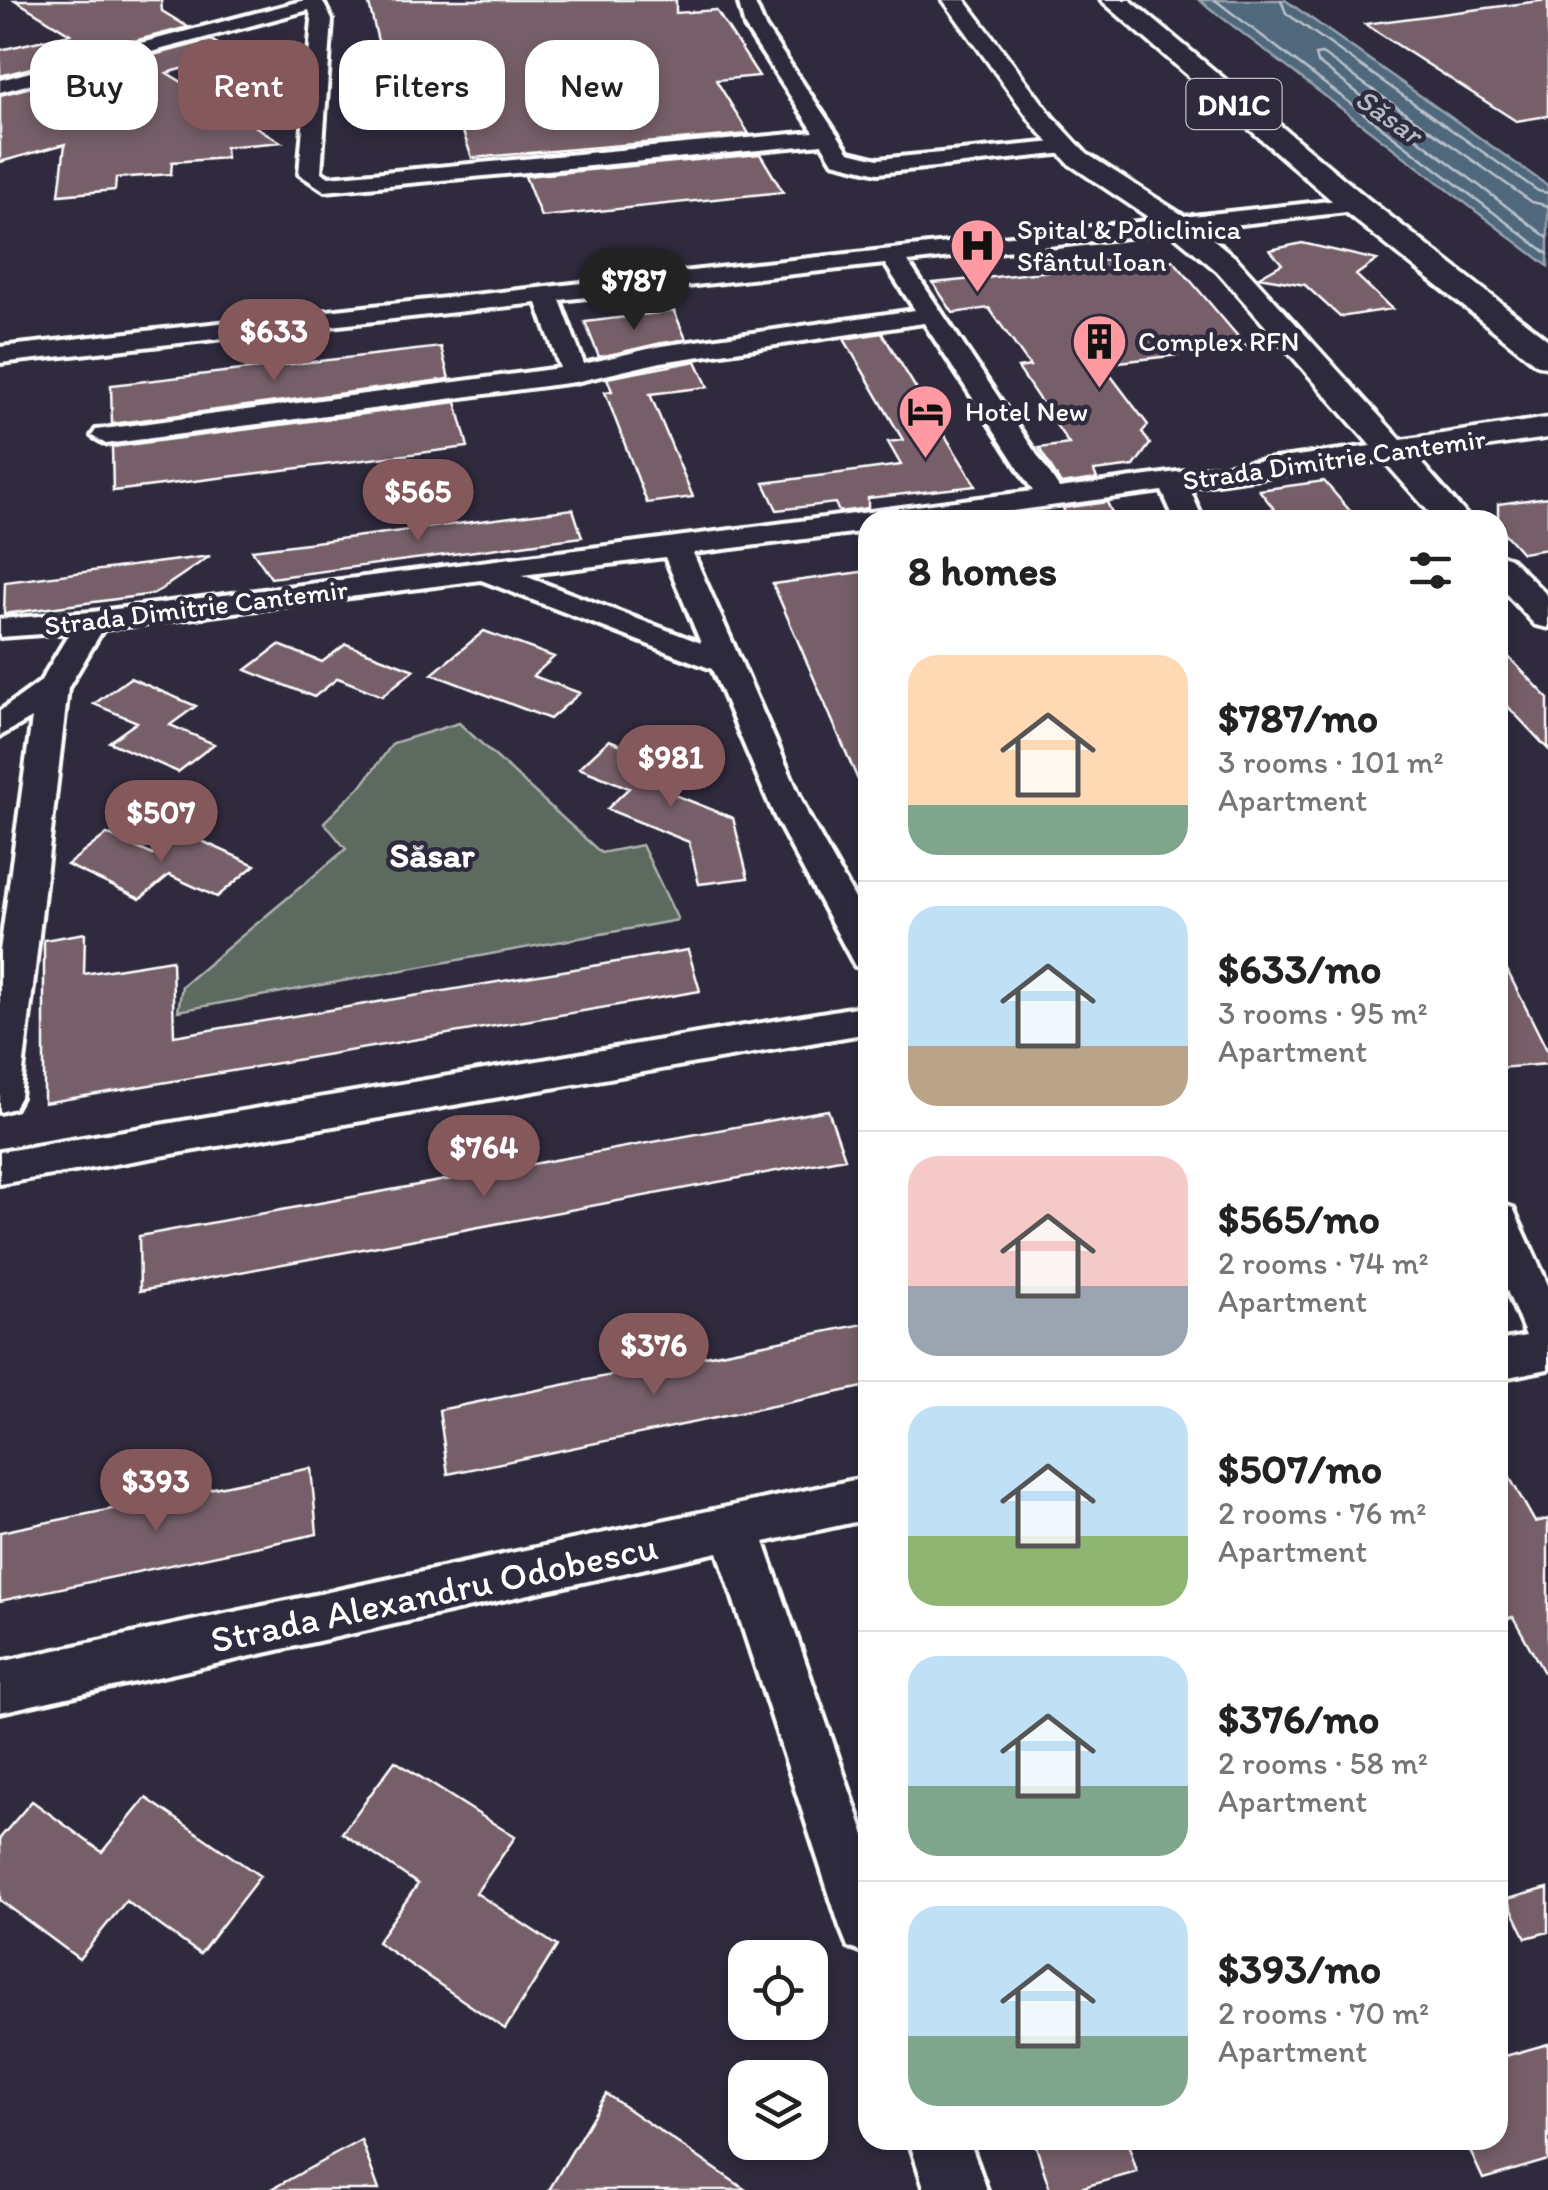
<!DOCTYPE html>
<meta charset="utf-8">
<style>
body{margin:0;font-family:Itim,sans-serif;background:#f6f6f6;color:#222;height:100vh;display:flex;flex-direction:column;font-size:38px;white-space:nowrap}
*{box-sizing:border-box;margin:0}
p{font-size:32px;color:#767676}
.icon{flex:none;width:55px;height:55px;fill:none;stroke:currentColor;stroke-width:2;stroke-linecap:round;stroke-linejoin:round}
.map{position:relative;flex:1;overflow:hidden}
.panel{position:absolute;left:858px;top:510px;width:650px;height:1640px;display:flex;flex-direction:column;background:#fff;border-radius:30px;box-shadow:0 5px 15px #0003}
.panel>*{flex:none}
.top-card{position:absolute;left:30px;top:40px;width:678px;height:90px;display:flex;gap:20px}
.tools{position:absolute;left:728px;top:1940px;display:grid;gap:20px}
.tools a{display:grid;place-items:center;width:100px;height:100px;border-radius:20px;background:#fff;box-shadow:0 5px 15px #0003;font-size:50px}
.price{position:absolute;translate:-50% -85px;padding:0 22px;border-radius:35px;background:#85585c;color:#fff;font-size:32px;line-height:65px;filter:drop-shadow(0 2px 5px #0008)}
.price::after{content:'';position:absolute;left:50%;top:60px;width:30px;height:22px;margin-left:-15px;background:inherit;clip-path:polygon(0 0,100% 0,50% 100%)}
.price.active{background:#222;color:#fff}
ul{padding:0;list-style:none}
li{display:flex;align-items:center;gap:30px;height:250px;padding:0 50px}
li+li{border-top:2px solid #e0e0e0}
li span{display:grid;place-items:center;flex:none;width:280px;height:200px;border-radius:30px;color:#555}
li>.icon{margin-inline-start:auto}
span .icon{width:120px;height:120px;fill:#fffc;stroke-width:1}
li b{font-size:42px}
h2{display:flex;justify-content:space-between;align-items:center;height:120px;padding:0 50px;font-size:42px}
.chip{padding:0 35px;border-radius:30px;background:#fff;box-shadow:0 5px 15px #0003;font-size:35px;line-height:90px}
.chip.active{background:#85585c;color:#fff}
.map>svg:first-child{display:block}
.green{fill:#5d6a5f;stroke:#aeb4af;stroke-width:2.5}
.water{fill:#50677b;stroke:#96a4b0;stroke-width:2.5}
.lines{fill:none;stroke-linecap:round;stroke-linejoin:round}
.shore{stroke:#b9c2ca;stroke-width:2.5}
.building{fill:#765e69;stroke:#fff;stroke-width:2.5}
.minor-casing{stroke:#fff;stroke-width:8}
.tertiary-casing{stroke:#fff;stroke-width:7}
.primary-casing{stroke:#fff;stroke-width:7}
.minor{fill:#2f2a3d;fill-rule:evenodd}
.tertiary{fill:#2f2a3d;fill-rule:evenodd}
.primary{fill:#2f2a3d;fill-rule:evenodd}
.labels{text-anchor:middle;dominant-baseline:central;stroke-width:9;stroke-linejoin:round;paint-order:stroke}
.far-poi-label{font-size:28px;fill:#fff;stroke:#2f2a3d;text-anchor:start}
.far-street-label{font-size:28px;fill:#fff;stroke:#2f2a3d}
.shield{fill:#2f2a3d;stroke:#c1bfc5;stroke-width:2.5}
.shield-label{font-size:30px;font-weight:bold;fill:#fff}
.far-water-label{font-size:30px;font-style:italic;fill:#b0bbc4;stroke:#2f2a3d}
.neighbourhood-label{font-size:35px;font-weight:bold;fill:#fff;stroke:#2f2a3d}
.near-street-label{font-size:38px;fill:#fff;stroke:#2f2a3d}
</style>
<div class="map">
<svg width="1548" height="2190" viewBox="0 0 1548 2190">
<rect width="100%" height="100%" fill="#2f2a3d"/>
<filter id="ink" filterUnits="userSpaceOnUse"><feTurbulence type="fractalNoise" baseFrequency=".01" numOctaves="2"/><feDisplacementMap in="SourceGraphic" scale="20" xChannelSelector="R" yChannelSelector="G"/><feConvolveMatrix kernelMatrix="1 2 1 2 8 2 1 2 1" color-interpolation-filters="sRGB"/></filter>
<g filter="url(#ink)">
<path class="green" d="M459,723L601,853L642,845L678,920L178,1011L182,986L346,849L324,822L363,784L393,743Z"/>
<path class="water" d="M1199,0H1285L1548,186V266Z"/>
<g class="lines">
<path class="shore" d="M1215,0L1548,254
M1281,0L1286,13L1538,191L1548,193
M1548,206L1532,202L1322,54L1315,55L1317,62L1548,238"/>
</g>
<path class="building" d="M15,0H161L162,11L188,27L0,76V50L70,34Z
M368,0H676V13L716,10L759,76L716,80L749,134L472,158L452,100L411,104L393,44L379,45Z
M1548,0V116L1516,121L1365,24Z
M211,40L235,54L167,73L281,142L225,147L226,158L172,162L171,174L116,178L115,190L59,195L65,144L0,162V95Z
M760,154L783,192L541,217L525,176Z
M1302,243L1377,260L1356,275L1392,309L1340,317L1305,285L1259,277L1282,264L1270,250Z
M1127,258L1133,265L1173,260L1247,347L1102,364L1148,425L1142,432L1150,444L1134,466L1094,471L1097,479L1061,484L1039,448L1069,444L1018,368L1030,366L989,308L953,313L933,283L1084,268L1080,263Z
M674,311L686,339L599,357L585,322Z
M882,333L976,486L868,498V508L839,512L835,503L777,510L764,483L901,465L888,442L903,440L844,339Z
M441,347L449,379L112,424L111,385Z
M696,361L708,387L650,394L693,497L647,503L605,392L612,391L607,378Z
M456,402L468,447L113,491L112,447Z
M1324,481L1351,512L1283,520L1259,490Z
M1548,497V549L1522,553L1498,526V504Z
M1107,502L1115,520H1068L1063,508Z
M573,509L582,537L271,578L252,550Z
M210,556L154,594L4,614L5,582Z
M868,571V803L773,584Z
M484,631L554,657L533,676L580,693L550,719L432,674Z
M346,644L414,670L382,696L338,678L314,697L246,670L279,645L322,662Z
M1498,646L1548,698V749L1498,696Z
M130,678L196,706L170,725L214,744L178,772L109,742L137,722L94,704Z
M609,740L686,770L665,791L733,818L748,878L699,884L689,842L607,809L629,788L579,768Z
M182,832L255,865L217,897L169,875L140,899L67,865L107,834L153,855Z
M85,933L84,974L172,960L174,1036L688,950L700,991L44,1103V940Z
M1498,952L1548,1052V1064L1498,1068Z
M828,1110L845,1158L140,1291L139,1236Z
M868,1323V1386L448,1474L439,1410Z
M1498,1457L1535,1522L1548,1519V1680L1513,1617L1498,1621Z
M311,1468L317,1534L0,1601V1532Z
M395,1761L515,1837L476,1893L557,1946L505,2029L377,1942L418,1884L342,1833Z
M146,1798L260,1876L200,1954L126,1901L79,1959L0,1900V1838L32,1801L102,1852Z
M1548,1888V1932L1526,1938L1507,1899Z
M1548,2044V2160L1483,2179L1465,2140H1498V2058Z
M606,2094L746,2190H549Z
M361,2140L379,2190H270Z
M1034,2140H1127L1137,2172L1073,2190H1050Z"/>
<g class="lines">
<defs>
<path id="minor" d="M305,0H322L332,20L321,172L329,177L814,132L745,27L738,0H757L755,4L765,27L849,152L878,159L1066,141L1077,147L1066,153L878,173L833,162L822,144L325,191L299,174L312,20L309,10L0,92V80Z
M1356,198L1367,205L1364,210L908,262L1059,488L1393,443L1403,445L1407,451L1403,457L1189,487L1203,520H1175L1162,491L946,520H868V531L693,553L809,817L868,922V970L855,966L775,817L712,669L481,580L103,629L68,688L20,1097L14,1108L0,1112V951L32,718L0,736V711L40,682L70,632L0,637V619L92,612L1033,491L924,323L661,362L575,382L106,444L92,436L96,430L560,368L537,303L0,363V347ZM885,264L915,310L661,346L584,364L560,300ZM665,557L701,643L522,575Z
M868,1005V1033L0,1184V1152Z
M1498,1203L1513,1208L1548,1285V1369L1498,1379V1341L1526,1336L1498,1269Z
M868,1477V1519L764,1542L868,1844V1955L848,1947L840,1927L718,1552L0,1712V1662Z
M909,2140H969L987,2190H925Z"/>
<path id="tertiary" d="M943,0H965L1053,117L1087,154L1189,219L1237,259L1401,440L1548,418V438L1416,457L1471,520H1436L1217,271L1169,231L1069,164L1035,127Z
M1498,554L1510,558L1548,596V628L1535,625L1498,585Z"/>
<path id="primary" d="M1101,0H1130L1367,198L1548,340V368L1536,364L1345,212Z"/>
</defs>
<use href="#minor" class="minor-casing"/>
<use href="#tertiary" class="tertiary-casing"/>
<use href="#primary" class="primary-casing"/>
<use href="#minor" class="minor"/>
<use href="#tertiary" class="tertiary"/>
<use href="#primary" class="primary"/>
</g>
</g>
<defs>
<symbol id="hospital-pin" viewBox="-11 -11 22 30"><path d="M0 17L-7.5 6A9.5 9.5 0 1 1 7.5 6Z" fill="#ff9aa2" stroke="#2f2a3d"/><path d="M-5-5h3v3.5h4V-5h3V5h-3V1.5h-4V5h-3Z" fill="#111"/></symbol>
<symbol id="building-pin" viewBox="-11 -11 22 30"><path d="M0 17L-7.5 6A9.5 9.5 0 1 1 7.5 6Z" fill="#ff9aa2" stroke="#2f2a3d"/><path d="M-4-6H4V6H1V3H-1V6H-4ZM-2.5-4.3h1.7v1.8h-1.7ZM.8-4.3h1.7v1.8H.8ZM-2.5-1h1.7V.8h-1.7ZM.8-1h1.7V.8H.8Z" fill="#111"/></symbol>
<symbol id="hotel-pin" viewBox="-11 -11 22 30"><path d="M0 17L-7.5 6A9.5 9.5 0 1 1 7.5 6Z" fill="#ff9aa2" stroke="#2f2a3d"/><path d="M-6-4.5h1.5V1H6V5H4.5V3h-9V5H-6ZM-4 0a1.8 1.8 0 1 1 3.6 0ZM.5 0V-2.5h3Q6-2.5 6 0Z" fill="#111"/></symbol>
</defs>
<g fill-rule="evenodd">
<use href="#hospital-pin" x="946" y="214" width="63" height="86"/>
<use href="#building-pin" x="1068" y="310" width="63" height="86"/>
<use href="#hotel-pin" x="894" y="380" width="63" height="86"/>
</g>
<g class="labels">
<g class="far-poi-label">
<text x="1017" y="229">Spital &amp; Policlinica<tspan x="1017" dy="32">Sfântul Ioan</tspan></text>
<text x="1138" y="341">Complex RFN</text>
<text x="965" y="411">Hotel New</text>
</g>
<g class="far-street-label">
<text transform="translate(1334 459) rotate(-8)">Strada Dimitrie Cantemir</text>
<text transform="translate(196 607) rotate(-7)">Strada Dimitrie Cantemir</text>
</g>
<rect class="shield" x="1186.5" y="79" width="95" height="50" rx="8"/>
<g class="shield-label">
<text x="1234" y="104">DN1C</text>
</g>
<g class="far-water-label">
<text transform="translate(1389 116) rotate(35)">Săsar</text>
</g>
<g class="neighbourhood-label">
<text x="432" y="855">Săsar</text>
</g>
<g class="near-street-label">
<text transform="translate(434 1593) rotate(-12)">Strada Alexandru Odobescu</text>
</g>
</g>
</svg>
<div class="tools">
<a><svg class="icon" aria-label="locate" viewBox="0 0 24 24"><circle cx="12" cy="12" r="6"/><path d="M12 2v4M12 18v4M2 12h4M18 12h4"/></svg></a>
<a><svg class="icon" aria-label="layers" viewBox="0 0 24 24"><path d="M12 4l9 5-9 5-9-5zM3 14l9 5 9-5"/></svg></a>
</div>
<b class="price active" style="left:634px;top:333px">$787</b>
<b class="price" style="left:274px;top:384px">$633</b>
<b class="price" style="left:418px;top:544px">$565</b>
<b class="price" style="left:671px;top:810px">$981</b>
<b class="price" style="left:161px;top:865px">$507</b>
<b class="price" style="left:484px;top:1200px">$764</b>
<b class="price" style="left:654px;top:1398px">$376</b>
<b class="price" style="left:156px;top:1534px">$393</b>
<div class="top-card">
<a class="chip">Buy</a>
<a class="chip active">Rent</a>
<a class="chip">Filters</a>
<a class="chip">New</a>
</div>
<section class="panel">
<h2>8 homes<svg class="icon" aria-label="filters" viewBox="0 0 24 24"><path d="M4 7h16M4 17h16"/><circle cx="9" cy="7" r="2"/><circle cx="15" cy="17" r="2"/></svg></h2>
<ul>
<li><span style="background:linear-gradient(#ffd9b3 75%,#7fa58c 0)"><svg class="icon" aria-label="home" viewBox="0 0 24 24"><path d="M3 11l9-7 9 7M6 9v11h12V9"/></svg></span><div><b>$787/mo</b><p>3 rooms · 101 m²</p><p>Apartment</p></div></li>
<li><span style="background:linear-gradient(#bfe0f5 70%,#b9a48a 0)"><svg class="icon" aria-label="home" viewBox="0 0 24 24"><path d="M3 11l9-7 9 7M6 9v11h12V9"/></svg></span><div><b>$633/mo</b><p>3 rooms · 95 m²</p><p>Apartment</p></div></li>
<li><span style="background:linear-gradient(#f6c9c9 65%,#9aa5b1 0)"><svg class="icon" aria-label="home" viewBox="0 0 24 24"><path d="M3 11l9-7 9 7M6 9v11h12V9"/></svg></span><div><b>$565/mo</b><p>2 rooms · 74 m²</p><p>Apartment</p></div></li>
<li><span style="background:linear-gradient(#bfe0f5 65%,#8fb573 0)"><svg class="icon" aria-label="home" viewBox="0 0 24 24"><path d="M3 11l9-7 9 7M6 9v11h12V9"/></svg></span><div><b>$507/mo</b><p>2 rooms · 76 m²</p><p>Apartment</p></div></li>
<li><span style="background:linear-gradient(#bfe0f5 65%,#7fa58c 0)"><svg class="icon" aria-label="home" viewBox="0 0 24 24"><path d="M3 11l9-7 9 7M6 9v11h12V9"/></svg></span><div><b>$376/mo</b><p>2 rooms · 58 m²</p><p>Apartment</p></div></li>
<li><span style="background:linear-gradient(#bfe0f5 65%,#7fa58c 0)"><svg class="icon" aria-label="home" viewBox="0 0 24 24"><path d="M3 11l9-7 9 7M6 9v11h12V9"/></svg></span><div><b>$393/mo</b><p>2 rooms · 70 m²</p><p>Apartment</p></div></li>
</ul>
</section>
</div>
